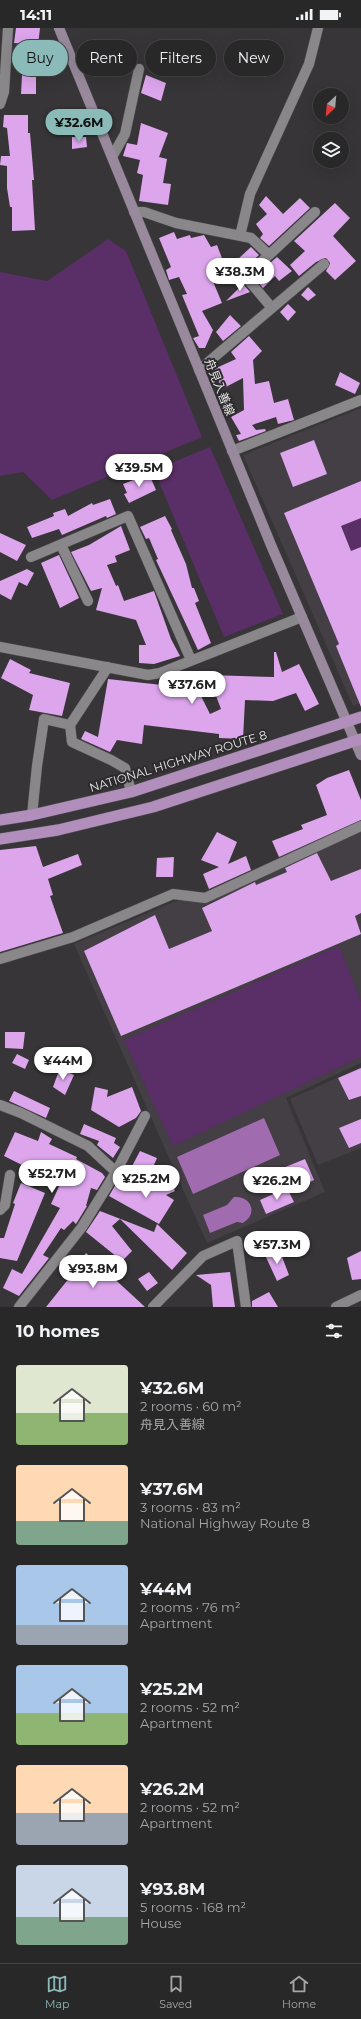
<!DOCTYPE html>
<meta charset="utf-8">
<style>
body{margin:0;font-family:Montserrat,"Noto Sans JP",sans-serif;background:#353435;color:#f1f3f6;height:100vh;display:flex;flex-direction:column;font-size:15px;white-space:nowrap}
*{box-sizing:border-box;margin:0}
p{font-size:13px;color:#a5a6a8}
.icon{flex:none;width:22px;height:22px;fill:none;stroke:currentColor;stroke-width:2;stroke-linecap:round;stroke-linejoin:round}
.map{position:relative;height:1279px;overflow:hidden}
.drawer{display:flex;flex-direction:column;background:#292829;flex:1}
.drawer>*{flex:none}
.top-card{position:absolute;left:12px;top:12px;width:337px;height:36px;display:flex;gap:8px}
.needle{width:26px;rotate:206deg}
.tools{position:absolute;left:313px;top:60px;display:grid;gap:8px}
.tools a{display:grid;place-items:center;width:36px;height:36px;border-radius:50%;background:#292829;box-shadow:0 4px 16px #0002,0 0 0 1px #454446;font-size:20px}
.price{position:absolute;translate:-50% -34px;padding:0 9px;border-radius:14px;background:#fff;color:#222;font-size:13px;line-height:26px;filter:drop-shadow(0 1px 2px #0008)}
.price::after{content:'';position:absolute;left:50%;top:24px;width:12px;height:9px;margin-left:-6px;background:inherit;clip-path:polygon(0 0,100% 0,50% 100%)}
.price.on{background:#8bbbb9;color:#111}
ul{padding:0;list-style:none}
li{display:flex;align-items:center;gap:12px;height:100px;padding:0 16px}
li span{display:grid;place-items:center;flex:none;width:112px;height:80px;border-radius:4px;color:#555}
li>.icon{margin-inline-start:auto}
span .icon{width:48px;height:48px;fill:#fffc;stroke-width:1}
li b{font-size:17px}
h2{display:flex;justify-content:space-between;align-items:center;height:48px;padding:0 16px;font-size:17px}
.pill{padding:0 14px;border-radius:18px;background:#292829;box-shadow:0 4px 16px #0002,0 0 0 1px #454446;font-size:14px;line-height:36px}
.pill.on{background:#8bbbb9;color:#111}
.status{display:flex;justify-content:space-between;align-items:center;height:28px;padding:0 20px;background:#292829;direction:ltr}
.status svg{height:11px;fill:currentColor}
.tabs{display:flex;justify-content:space-around;align-items:center;height:56px;border-top:1px solid #454446;background:#292829;font-size:11px;color:#a5a6a8}
.tabs a{display:grid;justify-items:center;gap:2px}
.tabs .on{color:#8bbbb9}
.map>svg:first-child{display:block}
.built{fill:#443e45}
.green{fill:#5a2e66}
.water{fill:#a06caf}
.building{fill:#dca5ec}
.lines{fill:none;stroke-linecap:round;stroke-linejoin:round}
.minor-casing{stroke:#525153;stroke-width:11}
.tertiary-casing{stroke:#525153;stroke-width:11}
.secondary-casing{stroke:#525153;stroke-width:11}
.trunk-casing{stroke:#525153;stroke-width:12}
.minor{stroke:#898789;stroke-width:10}
.tertiary{stroke:#898789;stroke-width:10}
.secondary{stroke:#988a9c;stroke-width:10}
.trunk{stroke:#b28ebc;stroke-width:11}
.labels{text-anchor:middle;dominant-baseline:central;stroke-width:4;stroke-linejoin:round;paint-order:stroke}
.street-label{font-size:12px;fill:#e6e5e6;stroke:#2d2b2d}
</style>
<div class="status"><b>14:11</b><svg viewBox="0 0 49 12"><path d="M0 12V9h3v3zM5 12V6h3v6zM10 12V3h3v9zM15 12V0h3v12zM26 1h20v11H26zM47 4h2v5h-2z"/></svg></div>
<div class="map">
<svg width="361" height="1279" viewBox="0 0 361 1279">
<rect width="100%" height="100%" fill="#373537"/>
<path class="built" d="M361,380V675L353,678L243,427Z
M361,802V1035L286,1070L325,1164L207,1215L74,916L179,872L205,875Z
M361,1039V1120L318,1137L290,1071Z"/>
<path class="green" d="M108,211L126,223L202,409L52,472L23,444L0,448V244L47,253Z
M210,419L283,586L224,609L154,442Z
M361,490V521L360,519L351,523L341,498Z
M339,918L361,973V1029L173,1118L124,1012Z"/>
<path class="water" d="M264,1090L280,1127L193,1166L177,1129Z
M234,1169C252,1168 258,1186 243,1195L237,1194L210,1205L203,1187L227,1177Z"/>
<path class="building" d="M16,0H40L37,26H41L40,46H36V66H21L22,47H27V16L14,15Z
M146,47L166,55L161,73L141,65Z
M4,87H28V105H30L34,152H32L35,202L12,203V179H10L7,160V138L0,137L1,128H10L7,100L3,99Z
M141,95L168,105L159,129L167,131L163,155L171,156L168,177L139,173L143,147L137,145L140,132L123,128L127,115L137,117Z
M72,109H86L87,119L72,121Z
M266,168L283,186L300,170L310,180L269,218L260,210L263,206L256,196L267,186L259,177Z
M335,175L350,190L333,208L356,233L335,252L326,243L330,235L326,230L316,234L299,248L290,237L305,223L294,213Z
M174,204L177,211L190,207L191,210L204,207L211,219L217,217L228,246L212,251L222,275L202,283L213,302L205,320H199L193,310L199,308L182,267L187,266L179,249L169,252L166,242L171,239L159,210Z
M251,219L259,227L245,240L238,231Z
M277,229L292,243L279,253L275,248L263,260L254,249Z
M243,256L250,264L226,273Z
M308,259L316,267L308,273L301,267Z
M288,276L296,284L288,293L280,284Z
M230,287L241,298L223,313L216,304Z
M249,308L262,323L253,332L255,356L269,353L274,375L288,371L294,392L278,396L276,389L252,397L256,402L265,401L266,403L239,413L236,407L241,406L231,389L244,382L243,350L222,361L214,341L236,331L231,324Z
M340,344L360,355L355,366L335,357Z
M314,412L327,446L293,459L280,425Z
M149,446L156,462L129,475L124,466L127,465L123,456Z
M361,453V490L341,498L351,523L361,519V679L336,618L339,616L284,485Z
M110,471L116,486L107,490L106,488L62,507L59,501L32,510L27,499L54,488L53,485L65,481L68,488L92,475L93,477Z
M165,488L172,501L171,502L186,536L192,560H194L199,573L195,575L211,615L198,622L156,532L158,531L149,510L146,511L140,499Z
M121,498L130,522L115,528L117,534L107,537L116,558L118,557L124,573L154,563L171,611L180,628L154,636L139,635V617H146L136,592L96,582L102,560L91,563L71,524L89,517Z
M0,505L26,517L17,533L0,524Z
M59,527L79,570L60,580L41,535Z
M27,541L34,545L27,558L19,554L11,572L0,566V553Z
M274,624H276L282,644L299,636L319,676L305,683L296,665L273,673L245,672L243,711L219,710V706L144,697L142,716L117,712L110,724L81,711L85,703L98,709L108,651L189,660L190,646L210,686L221,681L208,647L274,649Z
M10,631L31,642L29,645L70,655L62,688L29,682L33,667L1,650Z
M349,742L361,772V792L279,829L272,813L303,801L301,797L327,787L316,757L327,750Z
M217,804L237,814L228,836L246,828L251,842L209,861L203,846L219,839L201,832Z
M36,818L43,839L78,826L82,837L48,851L53,867L50,868L63,905L0,924V822Z
M317,825L331,853L361,841V885L355,888L361,906L121,1008L84,923L155,887L169,921L212,903L202,880L255,854L256,857L287,844L285,840Z
M174,829L173,849H156L157,830Z
M5,1004H25L23,1021L5,1020Z
M17,1026L29,1032L25,1041L12,1035Z
M60,1040L74,1047L65,1067L53,1059Z
M361,1040V1068L349,1072L338,1050Z
M95,1059L108,1062L107,1069L132,1059L141,1083L136,1090L119,1099L91,1082Z
M14,1063L50,1080L46,1090L9,1073Z
M361,1091V1115L349,1120L339,1100Z
M84,1096L116,1110L114,1115L120,1119L113,1130L97,1117L99,1113L80,1106Z
M15,1104L38,1113L41,1104L52,1111L49,1116L77,1129L76,1131L102,1145L105,1149L97,1162L91,1160L86,1178H87L76,1196L73,1193L64,1202L61,1200L43,1227L49,1230L19,1268L3,1260L12,1241L22,1246L60,1180L51,1176L60,1156L4,1128Z
M140,1123L157,1130L147,1153L130,1142Z
M305,1131L314,1152L293,1162L283,1140Z
M169,1150L175,1163L166,1167L174,1172L159,1196L109,1168L116,1156L121,1160L125,1151L144,1160L142,1164Z
M21,1155L45,1165L17,1233L0,1230V1210H4L15,1176L13,1175Z
M287,1160L294,1174L266,1186L260,1172Z
M100,1183L154,1204L157,1196L187,1225L172,1242L120,1191L112,1198L132,1223L122,1233L86,1204Z
M279,1221L289,1247L277,1253L265,1227Z
M361,1223V1251L352,1252L347,1230Z
M86,1225L131,1266L145,1279H46L74,1244L72,1242Z
M149,1244L158,1255L147,1263L138,1251Z
M230,1244L235,1279H213L211,1257L196,1247Z
M269,1264L278,1279H252V1273Z"/>
<g class="lines">
<defs>
<path id="minor" d="M0,76L4,64L8,0
M112,129L125,106L139,41
M134,184H144L176,195L251,210L269,227L245,248L272,280L199,342
M240,208L250,166L309,36L318,0
M269,227L315,184
M272,280L324,236
M232,423L361,372
M61,517L88,573
M31,529L128,488L191,632
M0,619L148,647L160,645L302,589
M70,697L72,714L111,732L125,740L131,764
M32,787L37,738L44,691L70,697L108,639
M0,931L73,909L173,866L205,870L361,798
M0,1077L21,1085L88,1118L116,1144
M0,1182L5,1177L10,1147
M19,1279L82,1199L116,1144L145,1088
M153,1279L203,1228L237,1213L246,1279"/>
<path id="tertiary" d="M336,1279L361,1267"/>
<path id="secondary" d="M59,0L271,517L361,727"/>
<path id="trunk" d="M0,792L32,787L131,764L361,689
M0,811L58,802L153,779L361,711"/>
</defs>
<use href="#minor" class="minor-casing"/>
<use href="#tertiary" class="tertiary-casing"/>
<use href="#secondary" class="secondary-casing"/>
<use href="#trunk" class="trunk-casing"/>
<use href="#minor" class="minor"/>
<use href="#tertiary" class="tertiary"/>
<use href="#secondary" class="secondary"/>
<use href="#trunk" class="trunk"/>
</g>
<g class="labels">
<g class="street-label">
<text transform="translate(220 359) rotate(68)">舟見入善線</text>
<text transform="translate(178 733) rotate(-17)">NATIONAL HIGHWAY ROUTE 8</text>
</g>
</g>
</svg>
<div class="tools">
<a><svg class="needle" viewBox="-14 -14 28 28"><path d="M0-13l5 13h-10z" fill="#e53935"/><path d="M0 13l5-13h-10z" fill="#a5a6a8"/></svg></a>
<a><svg class="icon" aria-label="layers" viewBox="0 0 24 24"><path d="M12 4l9 5-9 5-9-5zM3 14l9 5 9-5"/></svg></a>
</div>
<b class="price on" style="left:79px;top:115px">¥32.6M</b>
<b class="price" style="left:240px;top:264px">¥38.3M</b>
<b class="price" style="left:139px;top:460px">¥39.5M</b>
<b class="price" style="left:192px;top:677px">¥37.6M</b>
<b class="price" style="left:63px;top:1053px">¥44M</b>
<b class="price" style="left:52px;top:1166px">¥52.7M</b>
<b class="price" style="left:146px;top:1171px">¥25.2M</b>
<b class="price" style="left:277px;top:1173px">¥26.2M</b>
<b class="price" style="left:277px;top:1237px">¥57.3M</b>
<b class="price" style="left:93px;top:1261px">¥93.8M</b>
<div class="top-card">
<a class="pill on">Buy</a>
<a class="pill">Rent</a>
<a class="pill">Filters</a>
<a class="pill">New</a>
</div>
</div>
<section class="drawer">
<h2>10 homes<svg class="icon" aria-label="filters" viewBox="0 0 24 24"><path d="M4 7h16M4 17h16"/><circle cx="9" cy="7" r="2"/><circle cx="15" cy="17" r="2"/></svg></h2>
<ul>
<li><span style="background:linear-gradient(#dfe7d0 60%,#8fb573 0)"><svg class="icon" aria-label="home" viewBox="0 0 24 24"><path d="M3 11l9-7 9 7M6 9v11h12V9"/></svg></span><div><b>¥32.6M</b><p>2 rooms · 60 m²</p><p>舟見入善線</p></div></li>
<li><span style="background:linear-gradient(#ffd9b3 70%,#7fa58c 0)"><svg class="icon" aria-label="home" viewBox="0 0 24 24"><path d="M3 11l9-7 9 7M6 9v11h12V9"/></svg></span><div><b>¥37.6M</b><p>3 rooms · 83 m²</p><p>National Highway Route 8</p></div></li>
<li><span style="background:linear-gradient(#a9c7e8 75%,#9aa5b1 0)"><svg class="icon" aria-label="home" viewBox="0 0 24 24"><path d="M3 11l9-7 9 7M6 9v11h12V9"/></svg></span><div><b>¥44M</b><p>2 rooms · 76 m²</p><p>Apartment</p></div></li>
<li><span style="background:linear-gradient(#a9c7e8 60%,#8fb573 0)"><svg class="icon" aria-label="home" viewBox="0 0 24 24"><path d="M3 11l9-7 9 7M6 9v11h12V9"/></svg></span><div><b>¥25.2M</b><p>2 rooms · 52 m²</p><p>Apartment</p></div></li>
<li><span style="background:linear-gradient(#ffd9b3 60%,#9aa5b1 0)"><svg class="icon" aria-label="home" viewBox="0 0 24 24"><path d="M3 11l9-7 9 7M6 9v11h12V9"/></svg></span><div><b>¥26.2M</b><p>2 rooms · 52 m²</p><p>Apartment</p></div></li>
<li><span style="background:linear-gradient(#c9d6e8 65%,#7fa58c 0)"><svg class="icon" aria-label="home" viewBox="0 0 24 24"><path d="M3 11l9-7 9 7M6 9v11h12V9"/></svg></span><div><b>¥93.8M</b><p>5 rooms · 168 m²</p><p>House</p></div></li>
</ul>
</section>
<nav class="tabs">
<a class="on"><svg class="icon" aria-label="map" viewBox="0 0 24 24"><path d="M3 6l6-2 6 2 6-2v14l-6 2-6-2-6 2zM9 4v14M15 6v14"/></svg>Map</a>
<a><svg class="icon" aria-label="saved" viewBox="0 0 24 24"><path d="M7 4h10v16l-5-4-5 4z"/></svg>Saved</a>
<a><svg class="icon" aria-label="home" viewBox="0 0 24 24"><path d="M3 11l9-7 9 7M6 9v11h12V9"/></svg>Home</a>
</nav>
